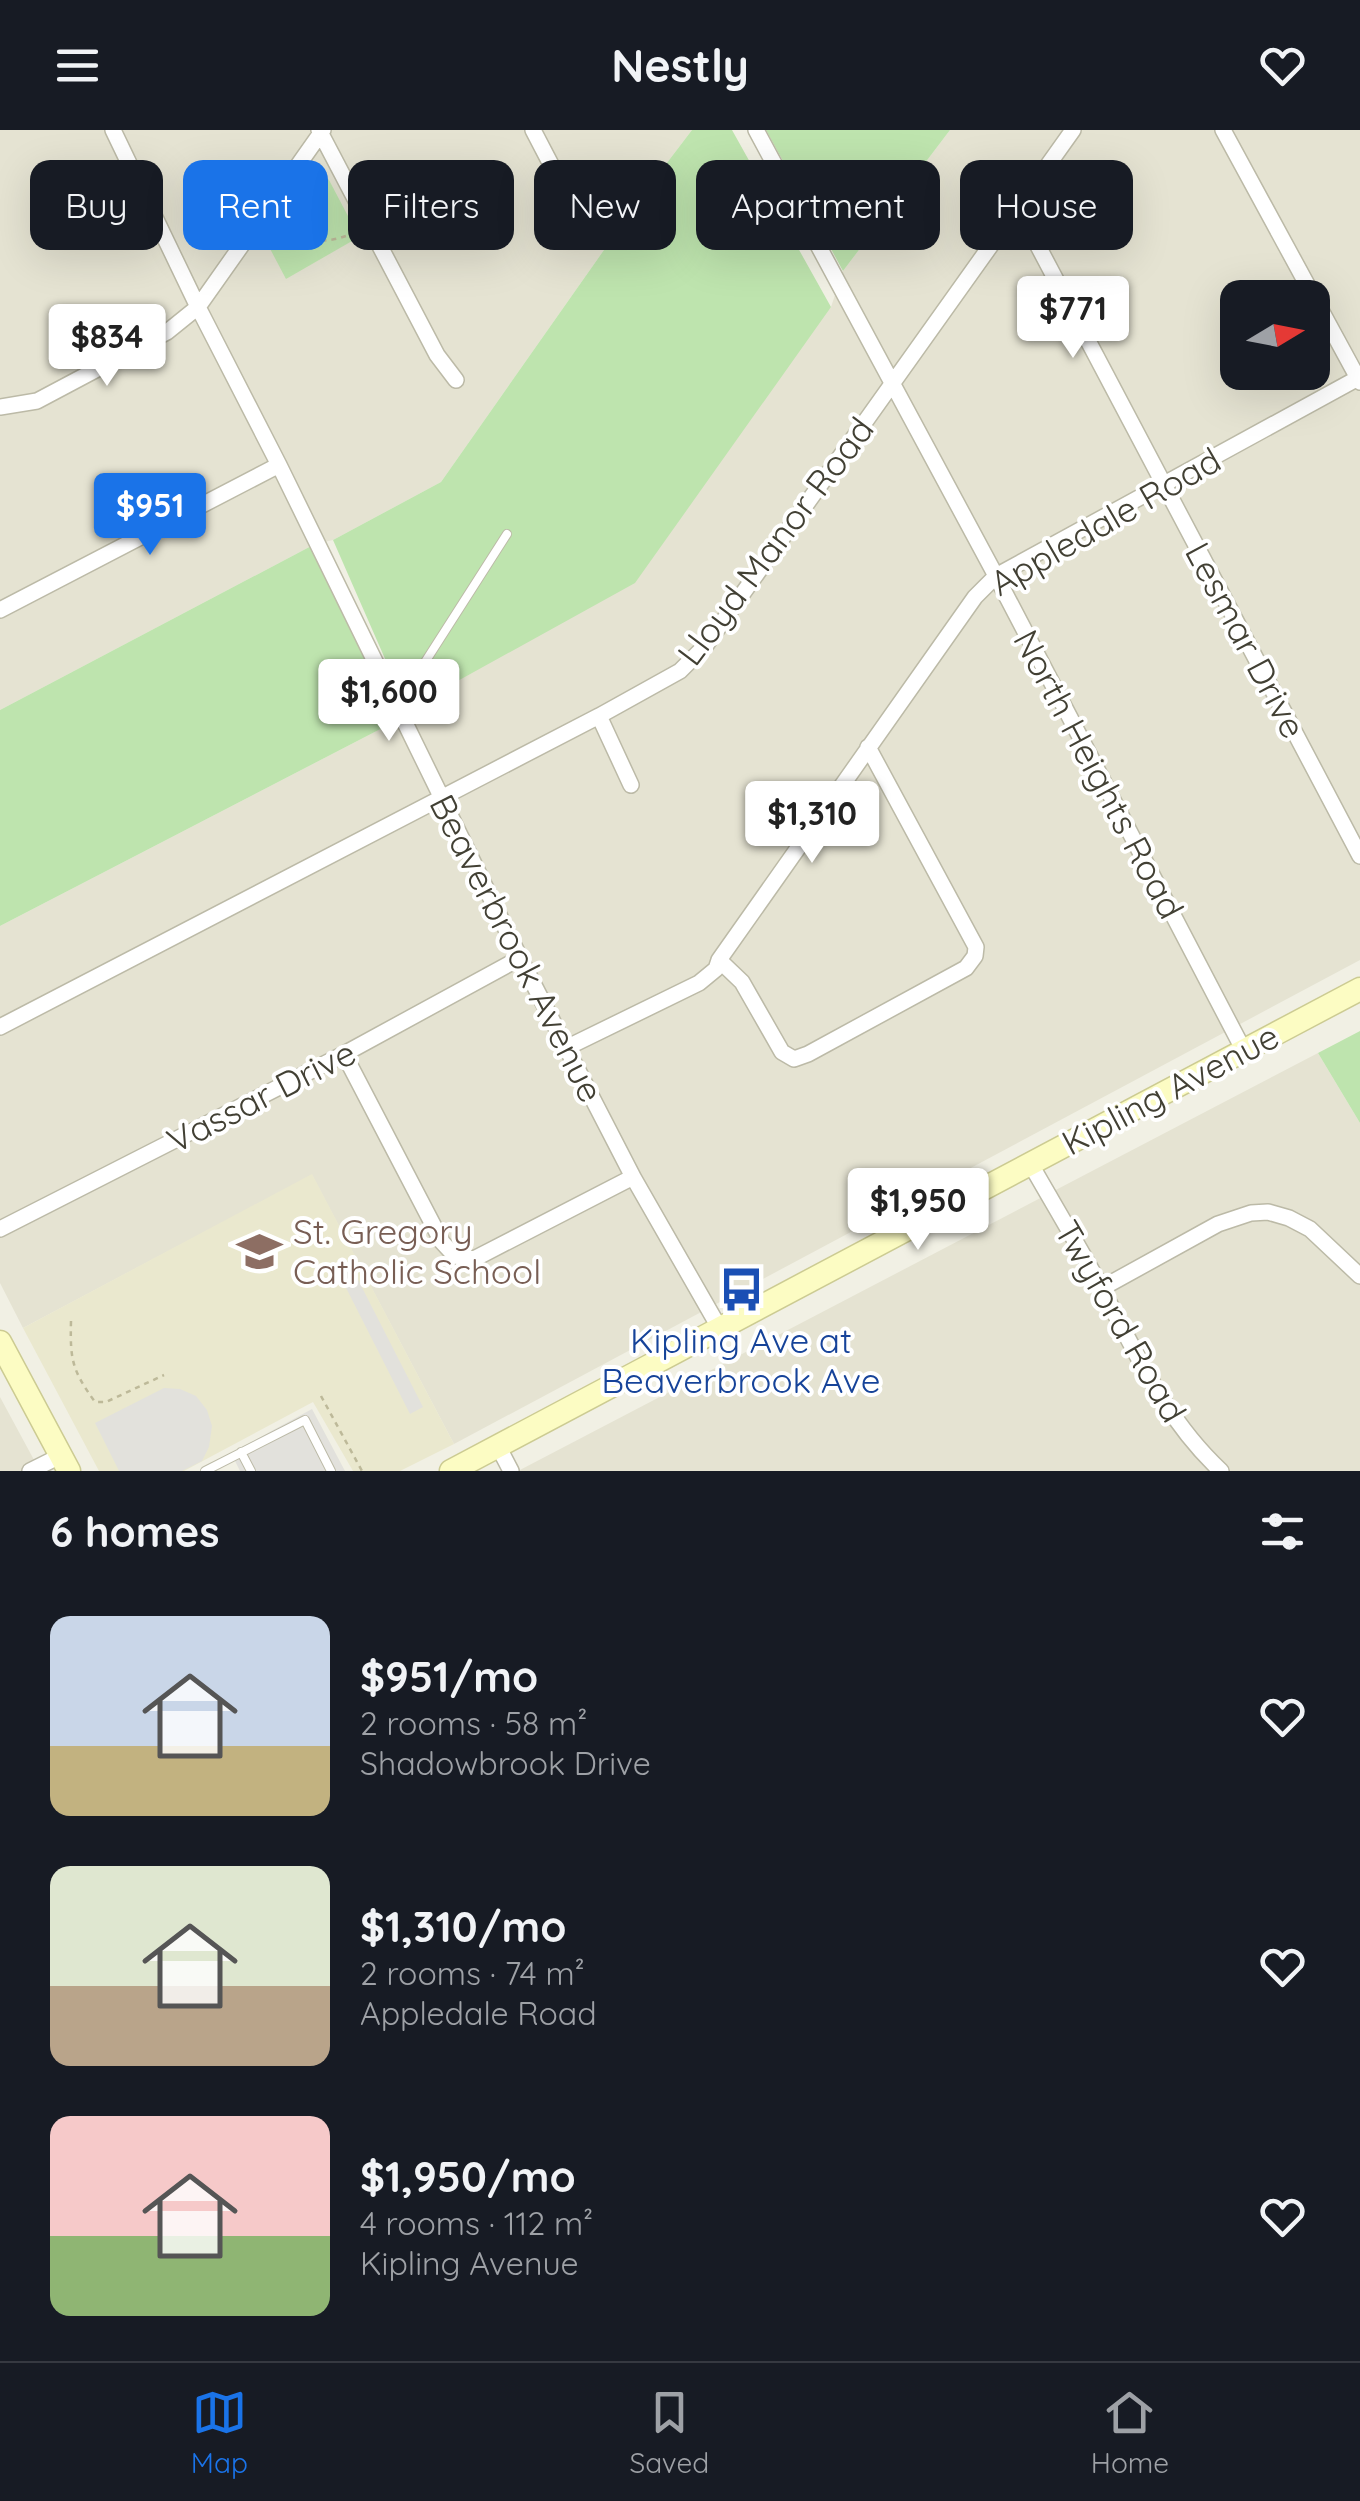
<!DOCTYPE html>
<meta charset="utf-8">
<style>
body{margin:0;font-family:Quicksand,sans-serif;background:#20242c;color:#f1f3f6;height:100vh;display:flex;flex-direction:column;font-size:38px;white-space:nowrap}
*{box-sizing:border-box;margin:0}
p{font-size:32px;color:#9ea1a6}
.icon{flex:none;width:55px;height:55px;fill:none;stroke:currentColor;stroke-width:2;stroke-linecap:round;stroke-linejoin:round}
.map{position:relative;height:1341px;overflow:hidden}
.drawer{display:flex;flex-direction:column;background:#171b24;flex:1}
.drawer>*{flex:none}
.banner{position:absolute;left:30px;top:30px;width:1300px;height:90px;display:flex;gap:20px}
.needle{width:65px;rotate:80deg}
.tools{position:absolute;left:1220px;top:150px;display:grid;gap:20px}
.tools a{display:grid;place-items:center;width:110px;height:110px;border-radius:20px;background:#171b24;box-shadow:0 10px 40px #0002;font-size:50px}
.price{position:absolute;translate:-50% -85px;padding:0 22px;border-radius:10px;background:#fff;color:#222;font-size:32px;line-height:65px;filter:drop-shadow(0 2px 5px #0008)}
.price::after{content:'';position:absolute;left:50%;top:60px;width:30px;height:22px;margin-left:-15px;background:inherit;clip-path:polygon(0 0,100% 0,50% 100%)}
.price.on{background:#1a73e8;color:#fff}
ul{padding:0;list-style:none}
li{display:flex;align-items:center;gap:30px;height:250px;padding:0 50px}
li span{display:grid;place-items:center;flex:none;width:280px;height:200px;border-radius:20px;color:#555}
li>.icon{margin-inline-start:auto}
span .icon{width:120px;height:120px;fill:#fffc;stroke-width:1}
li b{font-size:42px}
h2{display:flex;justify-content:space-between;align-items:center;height:120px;padding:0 50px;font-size:42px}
.pill{padding:0 35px;border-radius:20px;background:#171b24;box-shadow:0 10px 40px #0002;font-size:35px;line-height:90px}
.pill.on{background:#1a73e8;color:#fff}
header{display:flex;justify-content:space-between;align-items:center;height:130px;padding:0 50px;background:#171b24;font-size:45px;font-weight:700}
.tab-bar{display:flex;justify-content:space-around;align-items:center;height:140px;border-top:2px solid #363941;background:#171b24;font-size:28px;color:#9ea1a6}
.tab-bar a{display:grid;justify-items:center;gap:5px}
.tab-bar .on{color:#1a73e8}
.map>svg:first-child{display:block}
.residential{fill:#e5e3d2;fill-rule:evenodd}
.education{fill:#eae8ce}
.green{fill:#bee4ae}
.parking{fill:#e2e1dc}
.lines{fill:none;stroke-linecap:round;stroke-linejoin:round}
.lane-casing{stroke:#bcbaa7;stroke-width:10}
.street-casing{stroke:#bcbaa7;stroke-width:18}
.secondary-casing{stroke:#cccb92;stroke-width:25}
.path{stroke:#bdb999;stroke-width:2.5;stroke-dasharray:5 5;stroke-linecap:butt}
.lane{stroke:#fff;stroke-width:8}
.street{stroke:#fff;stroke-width:15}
.secondary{stroke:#fcfcc3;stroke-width:22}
.labels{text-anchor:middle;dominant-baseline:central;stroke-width:8;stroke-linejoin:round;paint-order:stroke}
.street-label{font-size:35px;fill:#424034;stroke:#fff}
.education-label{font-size:35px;fill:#785e54;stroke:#fff;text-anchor:start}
.transit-label{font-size:35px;fill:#164399;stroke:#fff}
</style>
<header><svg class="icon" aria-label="menu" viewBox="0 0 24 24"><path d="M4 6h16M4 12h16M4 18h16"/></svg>Nestly<svg class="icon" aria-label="heart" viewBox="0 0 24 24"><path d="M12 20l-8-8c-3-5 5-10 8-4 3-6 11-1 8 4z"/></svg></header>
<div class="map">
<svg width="1360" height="1341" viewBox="0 0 1360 1341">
<rect width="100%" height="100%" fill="#f1f0e4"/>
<path class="residential" d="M0,0H692L644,63L441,352L333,410L315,414L0,580Z
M950,0H1360V830L454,1314L312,1045L23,1198L0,1153V796L394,592L831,177L843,141ZM1238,168H1312V242H1238Z
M1318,923L1360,993V1341H518Z
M0,1267L40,1341H0Z"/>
<path class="education" d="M312,1044L454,1314L400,1341H353L313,1272L184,1341H99L23,1198Z"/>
<path class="green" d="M692,0H732L831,177L635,453L407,579L333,410L441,352L644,63Z
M766,0H950L843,141Z
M318,41L329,50L359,107L286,149L267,113Z
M315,414L394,592L0,796V580Z
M1360,901V993L1318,923Z"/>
<path class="parking" d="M350,1134L423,1277L410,1284L337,1140Z
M164,1258L180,1259L196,1266L207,1280L212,1296L209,1317L202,1331L182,1341H119L95,1293Z
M312,1279L345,1341H240L231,1323Z"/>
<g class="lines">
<defs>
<path id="lane" d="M393,568L411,554L507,404
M241,1322L251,1341
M205,1341L305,1290L331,1341"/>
<path id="street" d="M113,0L198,177L279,335L520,828L633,1047L720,1199
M319,0L437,225L456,250
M533,0L558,48L579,77
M756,0L996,446L1243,919
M1223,0L1360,252
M1012,87L1037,114L1360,726
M0,277L37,271L167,202L198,177L323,0
M0,480L279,335
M599,586L631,655
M719,830L742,852L782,922L794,929L808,924L966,838L975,826L976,817L868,617
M0,897L599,586L680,541L706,515L1073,0
M568,917L699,853L716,839L719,830L975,467L996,446L1360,247
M344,924L442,1112L455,1126L474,1129L633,1047
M1030,1033C1054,1075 1080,1118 1103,1161C1137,1225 1167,1291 1221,1341
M0,1099L344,924L520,828
M1102,1158L1218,1094L1251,1083L1268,1082L1289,1088L1310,1099L1360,1146
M498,1316L511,1341
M30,1341L60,1326"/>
<path id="secondary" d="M0,1212L69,1341
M451,1341L1360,859"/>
</defs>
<use href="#lane" class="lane-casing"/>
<use href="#street" class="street-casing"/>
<use href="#secondary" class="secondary-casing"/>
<path class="path" d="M273,100C297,112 329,115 353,103
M71,1191C70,1230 72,1240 95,1272H106L164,1245
M321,1266L362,1341"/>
<use href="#lane" class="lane"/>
<use href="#street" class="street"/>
<use href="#secondary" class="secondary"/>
</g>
<defs>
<symbol id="school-bare" viewBox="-9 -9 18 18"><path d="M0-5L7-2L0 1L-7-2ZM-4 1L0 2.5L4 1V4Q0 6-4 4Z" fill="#8d6e63" stroke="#fff" stroke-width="2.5" paint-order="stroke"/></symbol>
<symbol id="bus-bare" viewBox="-9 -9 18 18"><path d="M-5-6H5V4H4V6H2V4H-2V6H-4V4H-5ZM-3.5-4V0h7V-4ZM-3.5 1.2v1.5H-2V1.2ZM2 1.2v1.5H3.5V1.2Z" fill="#1a4fb4" stroke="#fff" stroke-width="2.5" paint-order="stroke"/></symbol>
</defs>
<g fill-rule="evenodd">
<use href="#school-bare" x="228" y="1090" width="63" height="63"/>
<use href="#bus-bare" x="710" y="1128" width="63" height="63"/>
</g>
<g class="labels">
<g class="street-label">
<text transform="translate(1105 391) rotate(-30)">Appledale Road</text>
<text transform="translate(775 411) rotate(-53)">Lloyd Manor Road</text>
<text transform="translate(1246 510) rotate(62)">Lesmar Drive</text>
<text transform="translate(1099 644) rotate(62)">North Heights Road</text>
<text transform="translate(517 818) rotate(63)">Beaverbrook Avenue</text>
<text transform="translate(1170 959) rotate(-28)">Kipling Avenue</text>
<text transform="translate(261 966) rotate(-27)">Vassar Drive</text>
<text transform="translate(1121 1191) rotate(60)">Twyford Road</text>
</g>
<g class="education-label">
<text x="293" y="1101">St. Gregory<tspan x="293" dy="40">Catholic School</tspan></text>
</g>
<g class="transit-label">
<text x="741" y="1210">Kipling Ave at<tspan x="741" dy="40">Beaverbrook Ave</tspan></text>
</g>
</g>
</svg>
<div class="tools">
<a><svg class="needle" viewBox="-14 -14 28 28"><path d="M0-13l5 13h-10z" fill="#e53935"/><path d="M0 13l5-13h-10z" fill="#9ea1a6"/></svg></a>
</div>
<b class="price" style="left:1073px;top:231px">$771</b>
<b class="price" style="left:107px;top:259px">$834</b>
<b class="price on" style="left:150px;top:428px">$951</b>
<b class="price" style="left:389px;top:614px">$1,600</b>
<b class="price" style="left:812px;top:736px">$1,310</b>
<b class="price" style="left:918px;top:1123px">$1,950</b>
<div class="banner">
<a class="pill">Buy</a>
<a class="pill on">Rent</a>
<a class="pill">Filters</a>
<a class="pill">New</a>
<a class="pill">Apartment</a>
<a class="pill">House</a>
</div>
</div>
<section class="drawer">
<h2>6 homes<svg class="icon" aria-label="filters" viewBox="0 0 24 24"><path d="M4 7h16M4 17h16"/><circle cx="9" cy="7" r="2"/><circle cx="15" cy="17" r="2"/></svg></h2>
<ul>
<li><span style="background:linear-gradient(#c9d6e8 65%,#c2b280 0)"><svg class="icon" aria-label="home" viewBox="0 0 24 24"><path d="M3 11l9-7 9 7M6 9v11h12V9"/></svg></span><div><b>$951/mo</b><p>2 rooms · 58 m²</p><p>Shadowbrook Drive</p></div><svg class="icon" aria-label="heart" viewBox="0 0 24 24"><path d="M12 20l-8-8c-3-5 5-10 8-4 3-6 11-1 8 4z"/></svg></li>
<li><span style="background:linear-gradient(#dfe7d0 60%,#b9a48a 0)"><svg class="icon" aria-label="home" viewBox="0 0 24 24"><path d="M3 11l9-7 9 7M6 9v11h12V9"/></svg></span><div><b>$1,310/mo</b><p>2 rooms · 74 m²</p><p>Appledale Road</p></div><svg class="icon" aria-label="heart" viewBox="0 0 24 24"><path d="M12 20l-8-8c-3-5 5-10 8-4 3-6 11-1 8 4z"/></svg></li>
<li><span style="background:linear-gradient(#f6c9c9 60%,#8fb573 0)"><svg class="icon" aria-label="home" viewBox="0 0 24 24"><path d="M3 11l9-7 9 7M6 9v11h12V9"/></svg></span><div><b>$1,950/mo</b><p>4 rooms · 112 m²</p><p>Kipling Avenue</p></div><svg class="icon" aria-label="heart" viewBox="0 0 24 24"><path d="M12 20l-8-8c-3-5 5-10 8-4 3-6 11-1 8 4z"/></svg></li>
</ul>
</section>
<nav class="tab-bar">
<a class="on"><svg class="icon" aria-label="map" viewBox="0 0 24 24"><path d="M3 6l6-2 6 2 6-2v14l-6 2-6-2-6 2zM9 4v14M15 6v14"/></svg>Map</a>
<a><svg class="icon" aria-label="saved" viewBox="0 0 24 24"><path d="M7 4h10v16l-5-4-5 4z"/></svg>Saved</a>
<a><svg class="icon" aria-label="home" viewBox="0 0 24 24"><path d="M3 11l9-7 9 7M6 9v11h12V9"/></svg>Home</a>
</nav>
